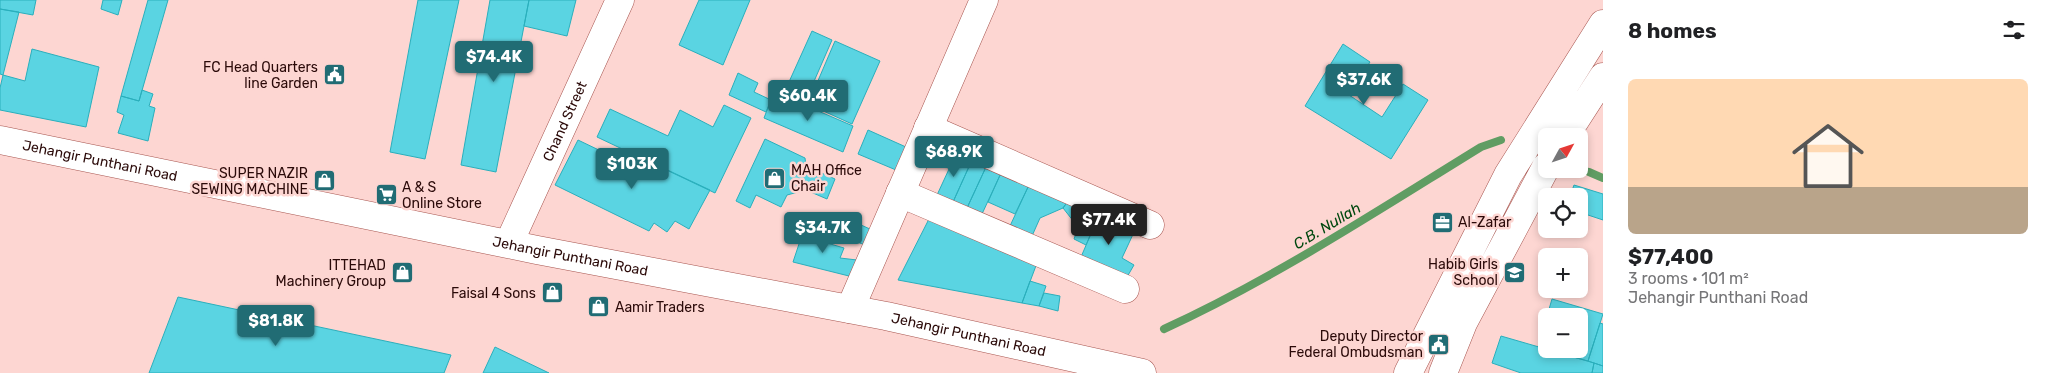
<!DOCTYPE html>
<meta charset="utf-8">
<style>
body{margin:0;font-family:Rubik,sans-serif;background:#f6f6f6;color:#202124;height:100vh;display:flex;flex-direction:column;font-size:19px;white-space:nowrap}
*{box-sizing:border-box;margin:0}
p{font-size:16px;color:#757577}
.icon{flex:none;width:28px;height:28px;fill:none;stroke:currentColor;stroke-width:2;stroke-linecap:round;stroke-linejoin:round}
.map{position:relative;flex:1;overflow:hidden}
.panel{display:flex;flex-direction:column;background:#fff;width:450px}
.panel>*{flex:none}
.needle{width:32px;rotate:50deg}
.controls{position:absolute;left:1538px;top:128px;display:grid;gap:10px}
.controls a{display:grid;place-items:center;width:50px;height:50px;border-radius:8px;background:#fff;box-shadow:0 2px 8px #0003;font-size:25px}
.price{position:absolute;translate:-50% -42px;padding:0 11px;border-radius:5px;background:#216c74;color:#fff;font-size:16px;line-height:32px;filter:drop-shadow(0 1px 2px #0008)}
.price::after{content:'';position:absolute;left:50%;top:30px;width:15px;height:11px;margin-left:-8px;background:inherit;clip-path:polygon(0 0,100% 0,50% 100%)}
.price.current{background:#222;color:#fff}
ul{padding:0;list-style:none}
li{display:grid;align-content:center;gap:10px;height:265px;padding:0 25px}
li+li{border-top:1px solid #e0e0e0}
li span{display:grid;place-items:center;height:155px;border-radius:8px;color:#555}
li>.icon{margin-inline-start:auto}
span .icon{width:90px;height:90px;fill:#fffc;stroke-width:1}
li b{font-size:21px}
h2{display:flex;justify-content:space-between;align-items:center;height:60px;padding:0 25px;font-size:21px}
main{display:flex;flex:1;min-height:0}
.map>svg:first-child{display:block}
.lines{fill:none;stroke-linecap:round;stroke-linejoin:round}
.stream{stroke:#609d63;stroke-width:8}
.building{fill:#5ad4e2;stroke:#2aafbc}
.minor-casing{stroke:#a7554f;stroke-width:29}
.major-casing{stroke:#a7554f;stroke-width:29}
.minor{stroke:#fff;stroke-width:28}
.major{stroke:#fff;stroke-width:28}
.labels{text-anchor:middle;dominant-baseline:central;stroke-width:5;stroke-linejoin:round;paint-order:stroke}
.poi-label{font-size:14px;fill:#2b0a09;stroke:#fdd6d2;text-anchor:end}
.street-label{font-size:14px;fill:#2b0a09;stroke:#fdd6d2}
.water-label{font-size:15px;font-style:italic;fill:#00480f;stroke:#fdd6d2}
</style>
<main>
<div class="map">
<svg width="1603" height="373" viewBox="0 0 1603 373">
<rect width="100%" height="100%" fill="#fdd6d2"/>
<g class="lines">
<path class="stream" d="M1589,172L1603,178
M1164,329C1275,278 1377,211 1481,147L1501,140"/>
</g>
<path class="building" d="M0,0H36L33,15L0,9Z
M103,0H122L118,15L101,9Z
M148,0H168L139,101L121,96Z
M418,0H459L425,159L390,152Z
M490,0H529L496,172L461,165Z
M529,0H576L567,36L524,26Z
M699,0H750L723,65L679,45Z
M0,9L19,12L3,75L0,74Z
M812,31L832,40L805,102L784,93Z
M835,41L880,61L852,124L808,104Z
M1343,44L1370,62L1349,95L1382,117L1403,84L1428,100L1391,159L1305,106Z
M32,49L99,67L86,127L0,110V88L3,75L25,81Z
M738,73L758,83L754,92L771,100L766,112L729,95Z
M142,90L153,94L149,106L155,108L148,141L118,133L124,115L117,112L121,96L139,101Z
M774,92L853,126L843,152L764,118Z
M724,105L751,118L715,193L597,137L610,109L668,136L680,110L713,127Z
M868,130L906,147L896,170L858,154Z
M765,139L805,158L806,166L835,179L827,199L806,190L787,195L781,207L756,195L750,208L736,201Z
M578,140L655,177L659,166L710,190L689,229L675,221L667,232L654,223L649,231L555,185Z
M956,154L972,160L953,202L937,195Z
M972,160L986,167L967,208L953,202Z
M986,167L1001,173L982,214L967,208Z
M1001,173L1029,185L1015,214L988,202Z
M1029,185L1068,201L1063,208L1040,218L1032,236L1010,226Z
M1574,185L1603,194V220L1579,212V196H1570Z
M1068,201L1085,209L1078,227L1063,208Z
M1085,209L1099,215L1086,245L1074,239Z
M1099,215L1135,230L1122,258L1134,265L1127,277L1081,257Z
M930,217L1037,263L1022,303L898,280Z
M848,219L872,230L867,246L841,235Z
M805,226L830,235L827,243L844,248L840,258L857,260L853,277L793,262Z
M1030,281L1046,286L1039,306L1022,303Z
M1044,293L1060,296L1058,311L1039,306Z
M178,297L451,355L444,373H149Z
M1552,299L1603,314L1588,361L1538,347L1546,319V349H1579V316H1547Z
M1600,323L1603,324V366L1588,361Z
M1501,336L1594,363L1592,373H1521L1492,363Z
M495,347L549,373H483Z
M1594,363L1603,366V373H1592Z"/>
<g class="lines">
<defs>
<g id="minor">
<path d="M928,128L1150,225"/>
<path id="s1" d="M0,140L537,250L886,316L1142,373"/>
<path d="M900,193L1125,289"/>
<path id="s2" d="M509,243L620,0"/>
<path d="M850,309L984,0"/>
</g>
<path id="major" d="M1565,136L1603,77
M1408,373L1508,175L1603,24
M1443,373L1463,323L1546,167"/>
</defs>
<use href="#minor" class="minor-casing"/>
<use href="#major" class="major-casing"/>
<use href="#minor" class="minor"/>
<use href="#major" class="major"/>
</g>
<defs>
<symbol id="civic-square" viewBox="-11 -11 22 22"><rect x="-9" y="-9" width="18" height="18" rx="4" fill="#216c74" stroke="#fdd6d2"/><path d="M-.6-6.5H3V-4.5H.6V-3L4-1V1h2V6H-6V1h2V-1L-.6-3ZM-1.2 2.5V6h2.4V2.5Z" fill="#fff"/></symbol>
<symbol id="shop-square" viewBox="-11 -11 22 22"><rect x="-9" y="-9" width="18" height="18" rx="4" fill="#216c74" stroke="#fdd6d2"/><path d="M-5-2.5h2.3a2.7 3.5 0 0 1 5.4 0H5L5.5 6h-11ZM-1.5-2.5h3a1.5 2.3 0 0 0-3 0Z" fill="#fff"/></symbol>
<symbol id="supermarket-square" viewBox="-11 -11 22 22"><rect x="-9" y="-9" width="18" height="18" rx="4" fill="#216c74" stroke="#fdd6d2"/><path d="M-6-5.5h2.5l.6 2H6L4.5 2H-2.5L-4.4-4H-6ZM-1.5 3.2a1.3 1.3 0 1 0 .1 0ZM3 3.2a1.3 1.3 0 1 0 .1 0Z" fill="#fff"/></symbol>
<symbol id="office-square" viewBox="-11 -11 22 22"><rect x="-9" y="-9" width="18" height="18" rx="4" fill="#216c74" stroke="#fdd6d2"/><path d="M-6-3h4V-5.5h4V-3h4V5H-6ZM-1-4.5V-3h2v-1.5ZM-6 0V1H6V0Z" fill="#fff"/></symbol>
<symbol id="school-square" viewBox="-11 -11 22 22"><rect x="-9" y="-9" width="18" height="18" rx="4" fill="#216c74" stroke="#fdd6d2"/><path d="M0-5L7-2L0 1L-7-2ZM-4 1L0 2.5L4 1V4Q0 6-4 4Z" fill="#fff"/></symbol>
</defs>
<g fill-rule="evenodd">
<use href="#civic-square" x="322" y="62" width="25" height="25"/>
<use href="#shop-square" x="762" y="166" width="25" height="25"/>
<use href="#shop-square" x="312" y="168" width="25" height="25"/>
<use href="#supermarket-square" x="374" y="182" width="25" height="25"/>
<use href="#office-square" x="1430" y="210" width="25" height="25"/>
<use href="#school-square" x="1502" y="260" width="25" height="25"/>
<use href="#shop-square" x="390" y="260" width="25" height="25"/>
<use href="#shop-square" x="540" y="280" width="25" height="25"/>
<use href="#shop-square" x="586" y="294" width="25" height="25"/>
<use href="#civic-square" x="1426" y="332" width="25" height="25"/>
</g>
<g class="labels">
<g class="poi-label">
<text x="318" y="67">FC Head Quarters<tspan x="318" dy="16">line Garden</tspan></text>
<text x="791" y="170" text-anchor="start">MAH Office<tspan x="791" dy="16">Chair</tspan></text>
<text x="308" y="173">SUPER NAZIR<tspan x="308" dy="16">SEWING MACHINE</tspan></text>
<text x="402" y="187" text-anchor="start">A &amp; S<tspan x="402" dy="16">Online Store</tspan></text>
<text x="1458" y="222" text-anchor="start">Al-Zafar</text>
<text x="1498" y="264">Habib Girls<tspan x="1498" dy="16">School</tspan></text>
<text x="386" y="265">ITTEHAD<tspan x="386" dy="16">Machinery Group</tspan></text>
<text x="536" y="293">Faisal 4 Sons</text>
<text x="615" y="307" text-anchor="start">Aamir Traders</text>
<text x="1423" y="336">Deputy Director<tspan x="1423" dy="16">Federal Ombudsman</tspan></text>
</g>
<g class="street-label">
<text stroke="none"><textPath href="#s2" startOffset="134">Chand Street</textPath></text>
<text stroke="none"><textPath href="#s1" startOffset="102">Jehangir Punthani Road</textPath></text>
<text stroke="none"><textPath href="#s1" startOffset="582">Jehangir Punthani Road</textPath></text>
<text stroke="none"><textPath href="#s1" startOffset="988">Jehangir Punthani Road</textPath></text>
</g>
<g class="water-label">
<text transform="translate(1327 226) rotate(-31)">C.B. Nullah</text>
</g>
</g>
</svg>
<div class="controls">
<a><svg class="needle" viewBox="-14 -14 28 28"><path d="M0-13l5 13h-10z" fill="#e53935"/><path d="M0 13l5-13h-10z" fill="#757577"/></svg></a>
<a><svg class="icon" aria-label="locate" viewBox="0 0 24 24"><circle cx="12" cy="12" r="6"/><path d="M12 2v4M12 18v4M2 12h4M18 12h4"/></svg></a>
<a>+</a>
<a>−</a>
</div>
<b class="price" style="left:494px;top:83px">$74.4K</b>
<b class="price" style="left:1364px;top:106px">$37.6K</b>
<b class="price" style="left:808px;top:122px">$60.4K</b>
<b class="price" style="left:954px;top:178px">$68.9K</b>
<b class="price" style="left:632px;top:190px">$103K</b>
<b class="price current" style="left:1109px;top:246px">$77.4K</b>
<b class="price" style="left:823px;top:254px">$34.7K</b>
<b class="price" style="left:276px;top:347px">$81.8K</b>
</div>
<section class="panel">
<h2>8 homes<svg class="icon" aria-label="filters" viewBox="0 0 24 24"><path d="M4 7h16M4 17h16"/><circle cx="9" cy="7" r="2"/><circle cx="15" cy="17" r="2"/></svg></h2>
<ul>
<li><span style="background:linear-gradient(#ffd9b3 70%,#b9a48a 0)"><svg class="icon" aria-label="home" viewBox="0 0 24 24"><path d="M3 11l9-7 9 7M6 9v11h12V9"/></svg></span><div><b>$77,400</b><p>3 rooms · 101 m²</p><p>Jehangir Punthani Road</p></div></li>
</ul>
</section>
</main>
